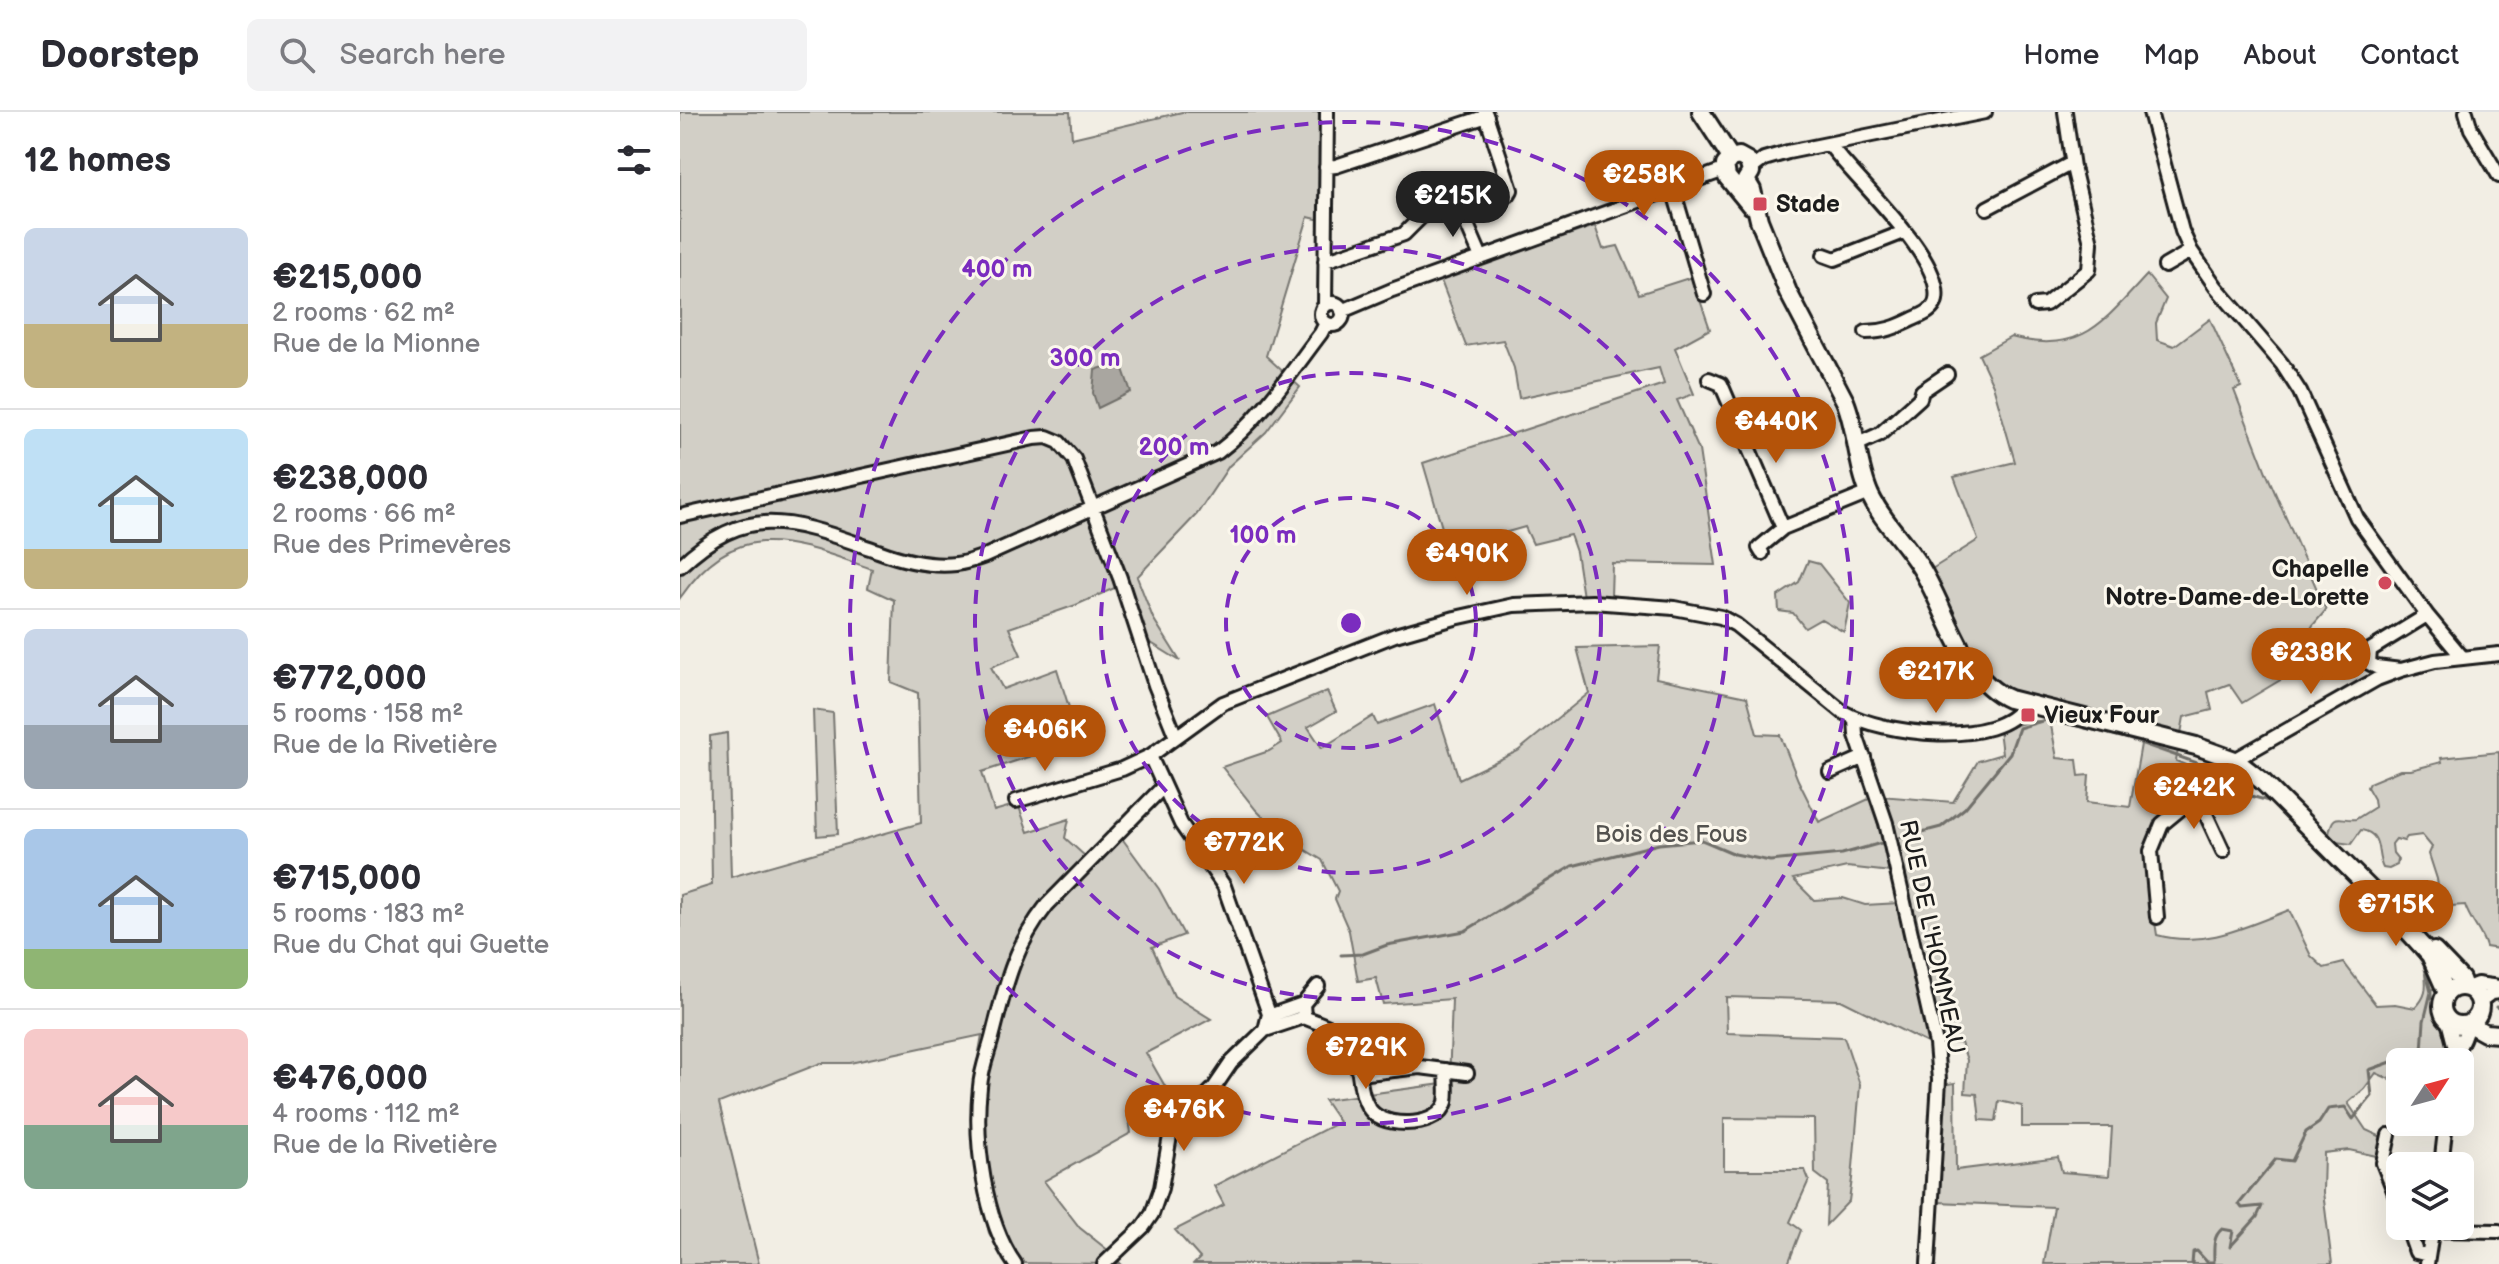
<!DOCTYPE html>
<meta charset="utf-8">
<style>
body{margin:0;font-family:"Balsamiq Sans",sans-serif;background:#f2f2f3;color:#2b2b33;height:100vh;display:flex;flex-direction:column;font-size:30px;white-space:nowrap}
*{box-sizing:border-box;margin:0}
p{font-size:26px;color:#7c7c81}
.icon{flex:none;width:44px;height:44px;fill:none;stroke:currentColor;stroke-width:2;stroke-linecap:round;stroke-linejoin:round}
.map{position:relative;flex:1;overflow:hidden}
.side{display:flex;flex-direction:column;background:#fff;width:680px}
.side>*{flex:none}
.needle{width:52px;rotate:54deg}
.buttons{position:absolute;left:1706px;top:936px;display:grid;gap:16px}
.buttons a{display:grid;place-items:center;width:88px;height:88px;border-radius:12px;background:#fff;box-shadow:0 8px 32px #0002;font-size:40px}
.price{position:absolute;translate:-50% -68px;padding:0 18px;border-radius:28px;background:#b45309;color:#fff;font-size:26px;line-height:52px;filter:drop-shadow(0 2px 4px #0008)}
.price::after{content:'';position:absolute;left:50%;top:48px;width:24px;height:18px;margin-left:-12px;background:inherit;clip-path:polygon(0 0,100% 0,50% 100%)}
.price.current{background:#222;color:#fff}
ul{padding:0;list-style:none}
li{display:flex;align-items:center;gap:24px;height:200px;padding:0 24px}
li+li{border-top:2px solid #e1e1e2}
li span{display:grid;place-items:center;flex:none;width:224px;height:160px;border-radius:12px;color:#555}
li>.icon{margin-inline-start:auto}
span .icon{width:96px;height:96px;fill:#fffc;stroke-width:1}
li b{font-size:34px}
h2{display:flex;justify-content:space-between;align-items:center;height:96px;padding:0 24px;font-size:34px}
header{display:flex;align-items:center;gap:48px;box-sizing:border-box;height:112px;padding:0 40px;background:#fff;border-bottom:2px solid #e1e1e2}
header strong{font-size:38px}
nav{display:flex;gap:44px;margin-inline-start:auto;font-size:28px}
.search{width:560px;height:72px;background:#f2f2f3;display:flex;align-items:center;gap:20px;box-sizing:border-box;padding:0 28px;border-radius:12px;color:#7c7c81;font-size:30px}
main{display:flex;flex:1;min-height:0}
.map>svg:first-child{display:block}
.green{fill:#d2cfc6;stroke:#777671;stroke-width:2}
.water{fill:#a9a6a0;stroke:#716f6b;stroke-width:2}
.lines{fill:none;stroke-linecap:round;stroke-linejoin:round}
.stream{stroke:#716f6b;stroke-width:3}
.minor-casing{stroke:#1c1c1c;stroke-width:18}
.major-casing{stroke:#1c1c1c;stroke-width:22}
.minor{stroke:#fbf7ec;stroke-width:12}
.major{stroke:#fbf7ec;stroke-width:16}
.ring{fill:none;stroke:#7b2cbf;stroke-width:4;stroke-dasharray:14 10}
.poi-dot{fill:#d1495b;stroke:#fbf7ec;stroke-width:3}
.labels{text-anchor:middle;dominant-baseline:central;stroke-width:6;stroke-linejoin:round;paint-order:stroke}
.poi-label{font-size:24px;font-weight:bold;fill:#1c1c1c;stroke:#fbf7ec;text-anchor:start}
.park-label{font-size:24px;fill:#53524f;stroke:#fbf7ec}
.street-label{font-size:24px;fill:#1c1c1c;stroke:#fbf7ec}
.centre{fill:#7b2cbf;stroke:#fbf7ec;stroke-width:4}
.ring-label{font-size:24px;text-anchor:middle;font-weight:bold;fill:#7b2cbf;stroke:#fbf7ec;stroke-width:6;stroke-linejoin:round;paint-order:stroke}
</style>
<header>
<strong>Doorstep</strong>
<div class="search"><svg class="icon" aria-label="search" viewBox="0 0 24 24"><circle cx="10" cy="10" r="6"/><path d="M15 15l6 6"/></svg>Search here</div>
<nav><a>Home</a><a>Map</a><a>About</a><a>Contact</a></nav>
</header>
<main>
<section class="side">
<h2>12 homes<svg class="icon" aria-label="filters" viewBox="0 0 24 24"><path d="M4 7h16M4 17h16"/><circle cx="9" cy="7" r="2"/><circle cx="15" cy="17" r="2"/></svg></h2>
<ul>
<li><span style="background:linear-gradient(#c9d6e8 60%,#c2b280 0)"><svg class="icon" aria-label="home" viewBox="0 0 24 24"><path d="M3 11l9-7 9 7M6 9v11h12V9"/></svg></span><div><b>€215,000</b><p>2 rooms · 62 m²</p><p>Rue de la Mionne</p></div></li>
<li><span style="background:linear-gradient(#bfe0f5 75%,#c2b280 0)"><svg class="icon" aria-label="home" viewBox="0 0 24 24"><path d="M3 11l9-7 9 7M6 9v11h12V9"/></svg></span><div><b>€238,000</b><p>2 rooms · 66 m²</p><p>Rue des Primevères</p></div></li>
<li><span style="background:linear-gradient(#c9d6e8 60%,#9aa5b1 0)"><svg class="icon" aria-label="home" viewBox="0 0 24 24"><path d="M3 11l9-7 9 7M6 9v11h12V9"/></svg></span><div><b>€772,000</b><p>5 rooms · 158 m²</p><p>Rue de la Rivetière</p></div></li>
<li><span style="background:linear-gradient(#a9c7e8 75%,#8fb573 0)"><svg class="icon" aria-label="home" viewBox="0 0 24 24"><path d="M3 11l9-7 9 7M6 9v11h12V9"/></svg></span><div><b>€715,000</b><p>5 rooms · 183 m²</p><p>Rue du Chat qui Guette</p></div></li>
<li><span style="background:linear-gradient(#f6c9c9 60%,#7fa58c 0)"><svg class="icon" aria-label="home" viewBox="0 0 24 24"><path d="M3 11l9-7 9 7M6 9v11h12V9"/></svg></span><div><b>€476,000</b><p>4 rooms · 112 m²</p><p>Rue de la Rivetière</p></div></li>
</ul>
</section>
<div class="map">
<svg width="1819" height="1152" viewBox="0 0 1819 1152">
<rect width="100%" height="100%" fill="#f2eee4"/>
<filter id="ink" filterUnits="userSpaceOnUse"><feTurbulence type="fractalNoise" baseFrequency=".0125" numOctaves="2"/><feDisplacementMap in="SourceGraphic" scale="16" xChannelSelector="R" yChannelSelector="G"/><feConvolveMatrix kernelMatrix="1 2 1 2 8 2 1 2 1" color-interpolation-filters="sRGB"/></filter>
<g filter="url(#ink)">
<path class="green" d="M0,0H390L392,26L502,0H641V108L628,105L586,244L620,275L586,320L549,354L517,402L457,465L473,506L500,549L468,529L448,470L396,493L329,516L341,543L311,555L323,577L377,557L391,602L382,606L388,632L302,660L314,699L338,692L348,720L389,707L385,726L416,754L441,725L479,777L504,823L472,835L494,884L531,907L466,941L490,983L449,1007L451,1021L364,1069L400,1116L429,1139L441,1152L326,1151L309,1121L299,1078L291,1006L293,974L302,923L170,951H141L39,991L79,1152H0V783L32,773L30,624L47,621L51,765L241,711L238,581L211,570L214,488L188,476L192,457C112,429 57,403 0,486Z
M915,114L923,137L938,134L959,182L1012,165L1030,217L995,236L1014,282L997,288L1019,338L1036,453L932,451L931,485H903L896,440L890,423L853,432L845,415L817,423L819,428L770,443L743,351L984,272L979,256L839,286L834,256L823,228L786,234L760,166Z
M1467,163L1486,187L1476,211L1477,228L1494,234L1530,207L1561,275L1554,278L1586,360L1646,498L1633,513L1602,567L1562,591L1549,572L1528,580L1532,598L1504,605L1496,649L1508,654L1520,675L1473,714L1465,747L1477,823C1524,836 1565,815 1609,798L1631,844L1644,856L1664,851L1696,893L1715,892L1735,896C1746,885 1747,877 1745,862L1750,858L1755,876L1751,878L1752,886L1758,889C1757,905 1768,919 1768,936C1744,936 1747,950 1720,950V968L1716,970L1696,961L1684,977L1668,991L1686,1018L1706,1027L1701,1045L1669,1038L1644,1041L1643,1080L1652,1152H1364L1374,1095L1257,1090L1261,973L1275,971L1276,1058L1378,1045L1382,1060L1429,1064L1432,1015H1342V994L1319,989L1316,1009L1300,1008L1297,982L1285,981L1287,948L1281,931L1249,932L1161,888L1046,885L1047,921L1164,925L1180,973L1172,1067L1169,1089L1146,1113L1148,1071L1135,1061L1134,1007L1044,1006V1058H1125L1129,1068L1110,1110L1121,1118L1108,1152H514L520,1146L495,1118L544,1093L534,1074L659,1010L644,988L769,971L772,887L703,892L696,866L678,869L669,819L655,787L658,779L642,748L602,724L576,698L542,655L589,639L602,631L587,605L647,579L656,599L628,615L642,636L693,604L697,613L755,592L779,667L838,639L909,581L897,536L980,534L976,566L1067,585L1077,622L1100,623L1118,668L1139,710L1191,686L1211,760L1167,755L1113,767L1134,788L1163,786L1185,793L1219,791L1201,684L1273,690L1298,649L1322,642L1319,618L1347,610L1370,608L1377,646L1397,648L1399,664L1409,663L1407,690L1450,695L1464,615L1345,583L1317,572L1293,548L1247,460L1298,428L1274,365L1335,350L1313,273L1299,243L1331,225C1401,244 1423,210 1467,163Z
M1128,449L1139,452L1170,491L1164,520L1141,507L1125,516L1113,501L1099,499L1098,484L1119,470Z
M133,598L153,601L158,722L137,724Z
M1819,640V837L1806,835C1802,820 1790,809 1785,793L1771,794L1759,781L1757,767L1749,742L1752,735L1742,723L1727,725L1724,729L1716,727L1712,732L1713,741L1718,747L1717,753L1709,757L1703,756C1695,741 1704,722 1681,718L1671,732L1656,730L1649,722C1653,698 1660,709 1676,707L1695,695L1694,687L1687,675L1689,671L1720,658H1731L1762,650L1761,646Z"/>
<path class="water" d="M430,253L443,257L451,280L418,296L413,281L415,258Z"/>
<g class="lines">
<path class="stream" d="M1542,665L1571,684L1592,690
M1215,727L1261,715L1285,696L1330,641L1339,616L1369,607L1443,625L1517,651
M661,843L683,842L707,833L785,819L892,754L979,732L1022,728L1055,742L1090,749L1162,742L1205,730
M1816,895L1819,896
M1512,1152L1513,1140L1517,1139L1527,1150H1534C1534,1138 1532,1125 1542,1117L1553,1119L1550,1135L1577,1105L1582,1094L1562,1096L1559,1092L1596,1047L1612,1049L1626,1020L1639,1011L1648,997L1665,995L1673,1007L1692,984L1689,958L1742,939L1744,909L1751,880L1744,853L1736,840L1689,795L1680,777"/>
<defs>
<path id="minor" d="M1470,0L1502,119L1511,139L1536,175L1602,252L1620,280L1677,406L1747,503L1782,545
M1786,0L1791,17L1819,64
M1150,33C1175,68 1264,146 1256,188C1254,199 1242,203 1233,207C1217,215 1204,220 1186,220
M646,55L656,54L807,4
M1071,57L1084,47L1108,40L1305,0
M993,77L1024,182
M779,94L801,145
M1307,96L1392,51
M1144,143L1155,147L1224,120
M645,149L724,122L744,102L771,93L791,95L828,83L831,78L805,0
M1485,154L1511,139
M641 202a11 11 0 1 1 22 0a11 11 0 1 1-22 0Z
M1355,193L1366,192L1409,158L1411,131L1393,55L1385,0
M645,194L647,0
M662,199L712,178L1044,58
M1029,267L1041,272L1103,416L1189,381
M1178,332L1200,322L1240,286L1242,279L1267,262
M0,404L354,326L367,325L379,330L394,347L440,466L475,573L496,625
M1082,441L1079,436L1103,416
M0,454C70,387 117,411 198,439C222,448 249,455 276,452C286,451 296,447 305,444L538,340C580,308 609,263 641,221L646,211
M1747,503L1690,538L1689,551L1696,555L1721,558L1755,549L1819,542
M1175,607L1176,623L1206,711L1256,932L1259,968L1248,1152
M1150,660L1184,645
M1517,683L1543,739
M336,689L442,657L470,644L543,591L715,523L775,506L834,493L912,490L994,496L1041,505L1056,513L1163,600C1201,622 1319,638 1344,592
M1477,805L1471,739L1482,712L1528,674L1551,650L1697,567L1721,558
M1787,876L1797,872L1819,875
M1799,890L1811,881L1819,880
M589,904L623,892
M624,905L623,892L638,874
M1768,909L1776,940
M585,918L624,905C663,921 669,919 679,962L740,955L787,961
M1774,950C1776,936 1786,927 1787,913
M679,962C681,976 683,992 694,1002C711,1016 759,1015 766,990C768,980 766,968 766,958
M1709,1023L1703,1051L1720,1094
M1761,1054L1766,1010
M1727,1114L1736,1140L1748,1143
M1752,1118L1819,1119
M335,1152C304,1108 294,1028 300,975C301,957 309,939 313,922C326,871 334,835 367,793L483,675
M424,1152L463,1115L472,1102L481,1076L490,1024L500,1010L534,976L551,951L585,918L589,902L544,774L501,712L470,644
M1747,1152L1753,1114"/>
<path id="major" d="M1021,0L1051,46
M1051,46L1045,53L1047,65L1070,93
M1051,46L1059,44L1068,49L1071,60L1066,68
M1066,68L1072,78L1079,108L1108,180L1165,289C1177,318 1177,355 1190,383C1202,409 1224,429 1239,453C1266,494 1281,567 1329,587L1516,634L1555,648L1582,669L1690,777L1750,843L1767,881
M1754,839L1781,867L1784,875
M1762 894a19 19 0 1 1 38 0a19 19 0 1 1-38 0Z
M1789,912L1805,921L1819,922"/>
</defs>
<use href="#minor" class="minor-casing"/>
<use href="#major" class="major-casing"/>
<use href="#minor" class="minor"/>
<use href="#major" class="major"/>
</g>
</g>
<g class="ring">
<circle cx="671" cy="511" r="125"/>
<circle cx="671" cy="511" r="250"/>
<circle cx="671" cy="511" r="376"/>
<circle cx="671" cy="511" r="501"/>
</g>
<g class="poi-dot">
<rect x="1072" y="84" width="16" height="16" rx="4"/>
<circle cx="1705" cy="471" r="8"/>
<rect x="1340" y="595" width="16" height="16" rx="4"/>
</g>
<g class="labels">
<g class="poi-label">
<text x="1096" y="92">Stade</text>
<text x="1689" y="457" text-anchor="end">Chapelle<tspan x="1689" dy="28">Notre-Dame-de-Lorette</tspan></text>
<text x="1364" y="603">Vieux Four</text>
</g>
<g class="park-label">
<text x="991" y="722">Bois des Fous</text>
</g>
<g class="street-label">
<text transform="translate(1252 825) rotate(78)">RUE DE L'HOMMEAU</text>
</g>
</g>
<circle cx="671" cy="511" r="12" class="centre"/>
<g class="ring-label">
<text x="317" y="165">400 m</text>
<text x="405" y="254">300 m</text>
<text x="494" y="343">200 m</text>
<text x="583" y="431">100 m</text>
</g>
</svg>
<div class="buttons">
<a><svg class="needle" viewBox="-14 -14 28 28"><path d="M0-13l5 13h-10z" fill="#e53935"/><path d="M0 13l5-13h-10z" fill="#7c7c81"/></svg></a>
<a><svg class="icon" aria-label="layers" viewBox="0 0 24 24"><path d="M12 4l9 5-9 5-9-5zM3 14l9 5 9-5"/></svg></a>
</div>
<b class="price" style="left:964px;top:106px">€258K</b>
<b class="price current" style="left:773px;top:127px">€215K</b>
<b class="price" style="left:1096px;top:353px">€440K</b>
<b class="price" style="left:787px;top:485px">€490K</b>
<b class="price" style="left:1631px;top:584px">€238K</b>
<b class="price" style="left:1256px;top:603px">€217K</b>
<b class="price" style="left:365px;top:661px">€406K</b>
<b class="price" style="left:1514px;top:719px">€242K</b>
<b class="price" style="left:564px;top:774px">€772K</b>
<b class="price" style="left:1716px;top:836px">€715K</b>
<b class="price" style="left:686px;top:979px">€729K</b>
<b class="price" style="left:504px;top:1041px">€476K</b>
</div>
</main>
